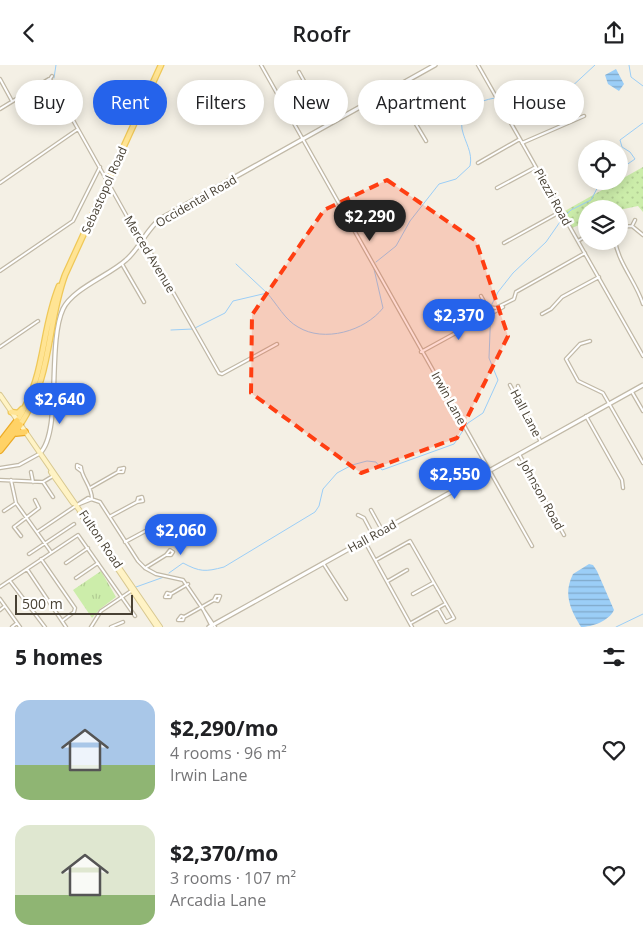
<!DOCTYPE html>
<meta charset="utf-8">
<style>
body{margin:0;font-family:"Open Sans",sans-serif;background:#f2f2f2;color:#202124;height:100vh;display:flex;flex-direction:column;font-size:19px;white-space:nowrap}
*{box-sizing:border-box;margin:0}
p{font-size:16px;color:#757577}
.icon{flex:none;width:28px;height:28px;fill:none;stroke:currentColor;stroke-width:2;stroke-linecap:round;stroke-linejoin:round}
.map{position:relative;height:562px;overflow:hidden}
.side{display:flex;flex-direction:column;background:#fff;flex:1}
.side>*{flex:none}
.top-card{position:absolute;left:15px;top:15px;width:614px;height:45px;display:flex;gap:10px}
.buttons{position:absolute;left:578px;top:75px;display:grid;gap:10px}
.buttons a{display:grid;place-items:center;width:50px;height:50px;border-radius:50%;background:#fff;box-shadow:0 2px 12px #0003;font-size:25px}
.scale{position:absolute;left:15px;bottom:12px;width:118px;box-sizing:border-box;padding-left:5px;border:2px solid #484134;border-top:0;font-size:14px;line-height:18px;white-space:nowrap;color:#484134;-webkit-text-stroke:4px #fff;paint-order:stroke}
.price{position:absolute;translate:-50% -42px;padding:0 11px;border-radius:18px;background:#2563eb;color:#fff;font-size:16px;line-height:32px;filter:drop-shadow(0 1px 2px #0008)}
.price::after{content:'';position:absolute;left:50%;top:30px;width:15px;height:11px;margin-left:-8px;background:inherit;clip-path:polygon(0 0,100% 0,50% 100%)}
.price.active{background:#222;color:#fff}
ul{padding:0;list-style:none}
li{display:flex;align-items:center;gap:15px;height:125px;padding:0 15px}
li span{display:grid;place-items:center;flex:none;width:140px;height:100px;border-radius:15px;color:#555}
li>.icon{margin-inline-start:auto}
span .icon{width:60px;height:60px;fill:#fffc;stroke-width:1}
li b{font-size:21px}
h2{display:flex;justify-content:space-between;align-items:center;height:60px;padding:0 15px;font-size:21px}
.chip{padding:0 18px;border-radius:22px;background:#fff;box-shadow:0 2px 12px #0003;font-size:18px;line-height:45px}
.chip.active{background:#2563eb;color:#fff}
header{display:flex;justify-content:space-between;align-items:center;height:65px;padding:0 15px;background:#fff;font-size:22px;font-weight:600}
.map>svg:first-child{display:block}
.grass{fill:url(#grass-dots)}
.park{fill:url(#park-tufts)}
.water{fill:url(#water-rules)}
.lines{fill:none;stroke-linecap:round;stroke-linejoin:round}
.stream{stroke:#9bcef7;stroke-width:1}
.minor-casing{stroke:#c1b9a7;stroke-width:4.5}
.tertiary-casing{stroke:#c1b9a7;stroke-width:5.5}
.secondary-casing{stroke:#d8c890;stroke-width:6}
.primary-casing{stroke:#efc858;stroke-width:7}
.motorway-casing{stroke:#ecab27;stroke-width:8}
.minor{stroke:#fff;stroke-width:2}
.tertiary{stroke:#fff;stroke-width:3}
.secondary{stroke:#fff3c5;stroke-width:4}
.primary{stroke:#ffe494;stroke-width:4.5}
.motorway{stroke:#ffd266;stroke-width:5.5}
.marked{fill:#ff3e12;fill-opacity:0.2;stroke:#ff3e12;stroke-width:4;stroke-dasharray:10 6;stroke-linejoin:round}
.labels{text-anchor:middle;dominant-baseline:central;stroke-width:5;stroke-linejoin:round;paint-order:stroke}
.street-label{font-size:12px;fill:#484134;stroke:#fff}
</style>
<header><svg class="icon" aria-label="back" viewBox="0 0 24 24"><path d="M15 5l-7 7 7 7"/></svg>Roofr<svg class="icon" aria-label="share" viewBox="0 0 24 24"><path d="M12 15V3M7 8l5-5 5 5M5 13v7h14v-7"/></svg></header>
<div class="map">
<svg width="643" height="562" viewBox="0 0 643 562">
<defs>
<pattern id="grass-dots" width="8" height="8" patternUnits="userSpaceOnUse" patternTransform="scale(1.25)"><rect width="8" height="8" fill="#ccedaa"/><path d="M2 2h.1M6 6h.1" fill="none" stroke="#b1cc93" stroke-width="1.8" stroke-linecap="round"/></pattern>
<pattern id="park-tufts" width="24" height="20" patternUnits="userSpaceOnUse" patternTransform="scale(1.25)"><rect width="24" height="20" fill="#ccedaa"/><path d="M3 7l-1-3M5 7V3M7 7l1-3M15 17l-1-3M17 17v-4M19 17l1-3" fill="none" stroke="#b1cc93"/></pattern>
<pattern id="water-rules" width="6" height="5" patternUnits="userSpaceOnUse" patternTransform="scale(1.25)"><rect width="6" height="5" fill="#9bcef7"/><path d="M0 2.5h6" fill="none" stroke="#80a9c9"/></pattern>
</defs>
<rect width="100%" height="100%" fill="#f4f0e5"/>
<path class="grass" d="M643,102V147L638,141L619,145L586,144V157L572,163L563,147Z"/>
<path class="park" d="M101,506L116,532L100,544L92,553L73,525Z"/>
<path class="water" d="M616,4L624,19L619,26L608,19L605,10Z
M589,499L593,500L597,506L614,545C609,556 592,562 581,562C570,544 563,529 573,509Z"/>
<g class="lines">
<path class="stream" d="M629,0L631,12L643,21
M54,13L56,0
M619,105L635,94L630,87L622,82L620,75L643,58
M565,151L571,145L591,135L601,116
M376,197L396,181L410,156L439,119L456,114L470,101C473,87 465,78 462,64C457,35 503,28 525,34C531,35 535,40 543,40L568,25L595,0
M236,199L267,228
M195,263L225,248L233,236L267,228C277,239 285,255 298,262C324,278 365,266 383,243L374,204
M171,265L193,264
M169,508L183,498C200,507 205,507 224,502L315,447L319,441L323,424L337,408L352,400L367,396L376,397L382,405L454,379L468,358L483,348L498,315L489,293L491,241L498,227L513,208L546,177L562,154
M136,522L164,512
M616,562L643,549"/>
<defs>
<path id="minor" d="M261,0L532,481
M478,0L643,291
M299,7L309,25
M52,11L50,14L139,173L148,183L219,308L222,309L277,279
M0,14L12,36
M395,24L426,76
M283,40L320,19
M0,44L49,14
M522,78L584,51
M478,98L520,74
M0,118L78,64
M497,123L536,102
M632,161L635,155
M619,162L632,161L643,170
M578,176L586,171
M615,176C619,199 636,217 643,239
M504,178L560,147
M122,199L144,237
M0,206L73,156L100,102
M481,231L487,242L496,243L514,234L516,227L585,188
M542,249L551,244L562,232L599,212
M590,276L580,279L566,294L578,316L603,328L643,398
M0,282L38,256
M421,287L503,242
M510,320L541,377
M518,321L521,336
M632,327L643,346
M586,351L622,415L623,423
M519,389L564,470
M0,403L19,400L39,389
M81,406L77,403V400L81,402C81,412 92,421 92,434
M31,407L33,417
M0,415L43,417L53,411
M11,415L16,438L51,487
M43,417L53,432
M90,423L118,407H123L124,403L119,404L118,407
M77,440L88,433L100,437L138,496L145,503L156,509L183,515L215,562
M371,445L382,465
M4,446L16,438
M358,450L364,453L373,470
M111,451L137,437L143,436L142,432L138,433L137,437
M37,467L77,440L92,434
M21,471L14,462L39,443L35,435
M364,475L412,562
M125,477L151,463L155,464L157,459H153L151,463
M29,489L74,459
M41,494L75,543L74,547L62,556
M376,495L410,476L454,553L446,557L438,543
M66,498L88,483
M323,498L346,534
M145,503L166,490H171L173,487L170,485L166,490
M27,504L66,562
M76,513L98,498
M10,516L45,562
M388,516L407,505
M0,522L78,470L135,551
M171,529L170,532H165L167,528L171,529L188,519
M413,529L433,518
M0,534L20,562
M202,542L212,562
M0,545L5,541
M184,552L183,555H178L181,551L184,552L214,535L218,536L220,531H216L214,535
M411,558L445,539
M12,562L17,558
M91,562L101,546L131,526
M111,562L123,557"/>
<path id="tertiary" d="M40,388C62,367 47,278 63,244C72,224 110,210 126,195C140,183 146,165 160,154L435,0
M209,562L643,320"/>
<path id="secondary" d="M0,330L160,562
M51,407L73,438
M80,448L157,562"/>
<path id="primary" d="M11,347L18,348L22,344
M17,356C47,309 40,268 59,221
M20,360C53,310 46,262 65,210L161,0"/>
<path id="motorway" d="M16,368L25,367
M0,378L17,356
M0,385L20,360"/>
</defs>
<use href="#minor" class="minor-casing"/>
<use href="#tertiary" class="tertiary-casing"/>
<use href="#secondary" class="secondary-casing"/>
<use href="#primary" class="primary-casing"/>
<use href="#motorway" class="motorway-casing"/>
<use href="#minor" class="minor"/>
<use href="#tertiary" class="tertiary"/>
<use href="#secondary" class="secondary"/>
<use href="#primary" class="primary"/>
<use href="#motorway" class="motorway"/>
</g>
<path class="marked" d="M387,115L476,176L508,271L457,373L361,408L251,328L252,250L324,145Z"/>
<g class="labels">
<g class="street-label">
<text transform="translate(104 125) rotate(-66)">Sebastopol Road</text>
<text transform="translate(553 132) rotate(61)">Piezzi Road</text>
<text transform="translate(196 136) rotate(-30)">Occidental Road</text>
<text transform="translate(150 189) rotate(59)">Merced Avenue</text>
<text transform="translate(449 333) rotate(61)">Irwin Lane</text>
<text transform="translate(526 348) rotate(62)">Hall Lane</text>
<text transform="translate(542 430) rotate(61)">Johnson Road</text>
<text transform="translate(372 471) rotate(-29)">Hall Road</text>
<text transform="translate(101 474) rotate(56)">Fulton Road</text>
</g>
</g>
</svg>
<div class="buttons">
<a><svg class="icon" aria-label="locate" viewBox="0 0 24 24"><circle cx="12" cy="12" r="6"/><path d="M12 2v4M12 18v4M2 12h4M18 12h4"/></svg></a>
<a><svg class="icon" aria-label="layers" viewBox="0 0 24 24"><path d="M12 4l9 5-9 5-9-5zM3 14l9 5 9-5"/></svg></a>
</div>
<div class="scale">500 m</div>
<b class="price active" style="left:370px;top:177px">$2,290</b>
<b class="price" style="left:459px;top:276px">$2,370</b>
<b class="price" style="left:60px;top:360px">$2,640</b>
<b class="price" style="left:455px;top:435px">$2,550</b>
<b class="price" style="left:181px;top:491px">$2,060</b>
<div class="top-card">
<a class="chip">Buy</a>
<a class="chip active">Rent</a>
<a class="chip">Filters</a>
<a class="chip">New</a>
<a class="chip">Apartment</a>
<a class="chip">House</a>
</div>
</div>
<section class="side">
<h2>5 homes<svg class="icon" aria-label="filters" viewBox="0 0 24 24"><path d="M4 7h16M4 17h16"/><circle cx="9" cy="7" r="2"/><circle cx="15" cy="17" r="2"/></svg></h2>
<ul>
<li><span style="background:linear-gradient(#a9c7e8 65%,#8fb573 0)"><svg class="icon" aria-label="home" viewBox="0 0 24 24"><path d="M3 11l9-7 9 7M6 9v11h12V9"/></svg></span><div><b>$2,290/mo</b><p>4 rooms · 96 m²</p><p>Irwin Lane</p></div><svg class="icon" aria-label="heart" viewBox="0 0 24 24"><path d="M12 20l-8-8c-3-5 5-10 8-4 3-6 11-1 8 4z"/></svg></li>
<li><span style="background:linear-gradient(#dfe7d0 70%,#8fb573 0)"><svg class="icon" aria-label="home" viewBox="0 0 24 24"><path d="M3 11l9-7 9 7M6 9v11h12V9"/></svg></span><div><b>$2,370/mo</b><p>3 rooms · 107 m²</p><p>Arcadia Lane</p></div><svg class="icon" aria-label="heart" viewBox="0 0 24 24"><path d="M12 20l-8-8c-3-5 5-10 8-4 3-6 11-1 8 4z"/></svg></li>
</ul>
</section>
